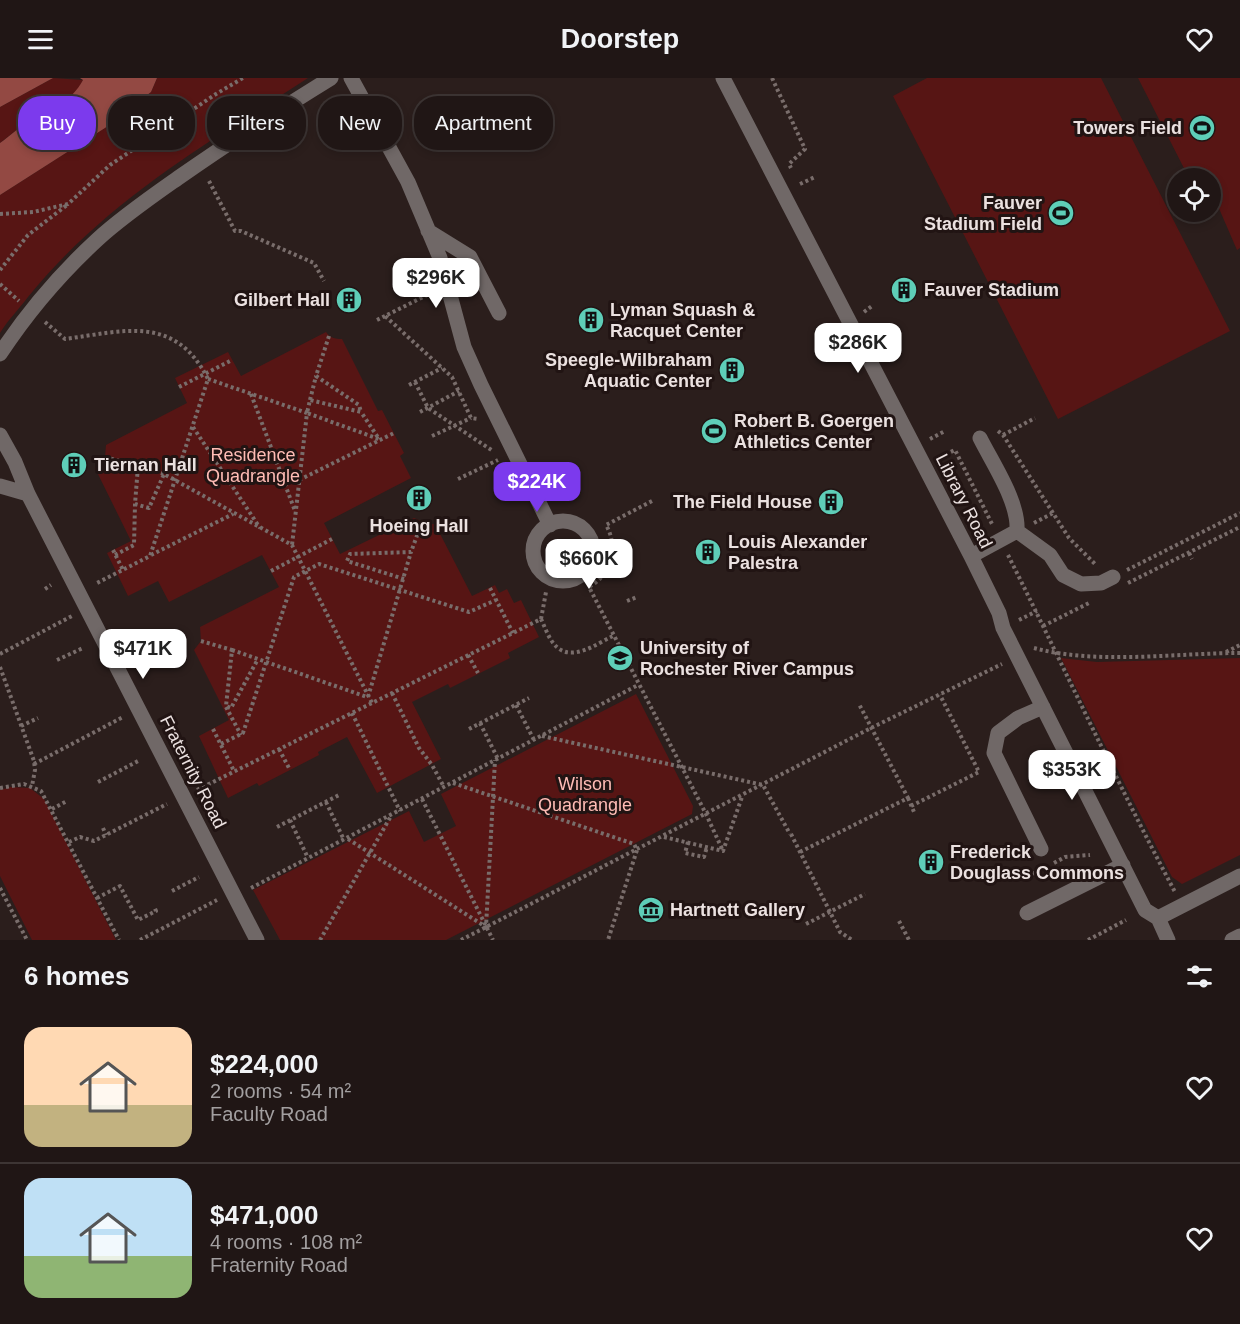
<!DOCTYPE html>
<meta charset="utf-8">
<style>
body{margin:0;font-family:Helvetica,sans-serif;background:#281f1e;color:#f1f3f6;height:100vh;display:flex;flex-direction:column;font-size:22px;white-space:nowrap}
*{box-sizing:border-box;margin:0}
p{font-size:20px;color:#a29fa0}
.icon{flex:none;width:33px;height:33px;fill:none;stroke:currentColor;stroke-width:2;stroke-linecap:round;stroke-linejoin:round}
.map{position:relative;height:862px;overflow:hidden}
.sheet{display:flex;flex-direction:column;background:#201615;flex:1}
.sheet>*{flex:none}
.hud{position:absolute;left:18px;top:18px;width:600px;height:54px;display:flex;gap:12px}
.controls{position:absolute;left:1167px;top:90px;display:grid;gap:12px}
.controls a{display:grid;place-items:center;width:54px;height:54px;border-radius:50%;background:#201615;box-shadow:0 3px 9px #0003,0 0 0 2px #3d3534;font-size:30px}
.price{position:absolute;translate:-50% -51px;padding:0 14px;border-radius:12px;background:#fff;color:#222;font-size:20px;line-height:39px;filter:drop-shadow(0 2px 3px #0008)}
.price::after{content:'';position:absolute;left:50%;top:36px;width:18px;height:14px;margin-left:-9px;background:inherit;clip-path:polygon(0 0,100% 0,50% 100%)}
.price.current{background:#7c3aed;color:#fff}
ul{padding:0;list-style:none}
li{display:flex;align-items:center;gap:18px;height:150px;padding:0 24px}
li+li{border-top:2px solid #3d3534}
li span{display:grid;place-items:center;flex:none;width:168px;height:120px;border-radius:18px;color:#555}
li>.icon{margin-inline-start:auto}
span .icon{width:72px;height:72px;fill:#fffc;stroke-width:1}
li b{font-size:26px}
h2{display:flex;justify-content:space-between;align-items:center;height:72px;padding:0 24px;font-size:26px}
.pill{padding:0 21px;border-radius:24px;background:#201615;box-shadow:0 3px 9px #0003,0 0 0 2px #3d3534;font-size:21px;line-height:54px}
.pill.current{background:#7c3aed;color:#fff}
header{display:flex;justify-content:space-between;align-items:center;height:78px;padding:0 24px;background:#201615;font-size:27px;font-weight:700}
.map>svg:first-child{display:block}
.green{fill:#571514}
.water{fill:#934943}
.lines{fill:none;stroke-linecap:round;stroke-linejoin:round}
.path{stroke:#796d6b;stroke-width:4;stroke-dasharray:3 3;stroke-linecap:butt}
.minor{stroke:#706867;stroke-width:15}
.labels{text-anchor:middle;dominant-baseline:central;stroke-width:6;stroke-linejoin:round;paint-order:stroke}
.poi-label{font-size:18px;font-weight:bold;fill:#ebe1e0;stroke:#211413;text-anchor:start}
.park-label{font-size:18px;fill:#ffbcb5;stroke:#211413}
.street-label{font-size:18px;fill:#ebe1e0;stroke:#211413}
</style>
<header><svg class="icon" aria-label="menu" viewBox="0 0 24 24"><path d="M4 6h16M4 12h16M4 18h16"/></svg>Doorstep<svg class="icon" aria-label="heart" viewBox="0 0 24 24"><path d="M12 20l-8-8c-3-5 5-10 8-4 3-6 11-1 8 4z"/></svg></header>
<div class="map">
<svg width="1240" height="862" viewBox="0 0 1240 862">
<rect width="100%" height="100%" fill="#2b1e1c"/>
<path class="green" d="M53,0L83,2L77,14L58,27L29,42L0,65V29Z
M157,0H308C206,66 106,123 28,219C19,231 8,242 0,255V117L105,50L151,14Z
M927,0H1101L1230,253L1058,341L893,18Z
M1138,0H1240V170L1237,172L1211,112L1210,100H1189Z
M326,254C330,260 335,261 342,261L378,333L382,332L404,375L400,378L411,400L324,445L340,476L414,440L428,446H435L472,518L495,507L499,515L507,511L514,525L521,522L539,559L508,575L510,580L450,610L448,606L412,624L441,681L377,715L347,659L318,674L319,677L259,708L257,705L228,720L199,658L229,642L194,572L201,563L200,549L279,509L262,477L169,524L158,503L128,518L107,475L131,463L95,390L105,379L106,367L187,325L175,300L228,274L241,298Z
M1061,580L1097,584L1240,580V777L1182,806L1172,799Z
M636,616L693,728L692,736L446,862H280L253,812L409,733L424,764L456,748L441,716Z
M11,709L30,710L44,721L116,862H32L0,798V712Z"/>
<path class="water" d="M0,0H53L0,29Z
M80,0H157L151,14L105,50L0,117V65C10,58 20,48 30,42C51,29 71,25 83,2Z"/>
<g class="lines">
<path class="path" d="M772,0L805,71L789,86L791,90
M209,103L235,153H241L314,185L324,203
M800,106L815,99
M0,136L33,134L68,126L110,87L216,16L243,0
M0,192L28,157L67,127
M0,206L19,223
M433,214L385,238L452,299L471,340L478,341
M864,234L872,228
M377,242L385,238
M45,244L65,261C124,253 175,236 208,301L150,478L95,506
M329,258L316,298L359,327L361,334L310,322L307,335L379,361L361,334
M208,301L307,335L292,467
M415,304L428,330L493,373
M409,307L442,290
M179,309L232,282
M251,316L295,433
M310,322L316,298
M420,334L459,313
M193,349L260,450
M998,353L1003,357L1069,460L1096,487
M1003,357L1035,340
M432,358L471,340
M930,361L945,353
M105,379L138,388L135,426L149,430L164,396L292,467L372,625
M940,379L955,372L992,446
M138,388L164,396
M458,401L498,382
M299,402L394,355
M652,423L606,447C619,469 611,497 589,509L706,736L723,773
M1034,445L1053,435
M113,472L123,492
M1189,475L1192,481
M115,477L134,467L135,426
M151,477L233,436
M1008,477C1064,589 1116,703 1175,814
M1127,492L1240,435
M271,493L332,461
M404,501L347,483L350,476L411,474L422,444
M1128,505L1240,449
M490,510L513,555
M45,511L51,507
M627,523L637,519
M541,541L546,514
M1019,542L1037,533
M1043,548L1089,525
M201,563L232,572L226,628L231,630L258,581
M128,569L145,560
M1034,570C1097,587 1174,575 1240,575
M232,572L367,619
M1226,574L1240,567
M0,576L72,538
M468,577L478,595
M57,582L83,570
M0,589L34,683L35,692L32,708
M392,615L419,670L432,687L444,709
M368,619L411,474
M516,627L534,662
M226,629L241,657
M352,635L400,733
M480,645L498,681
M21,648L38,640
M213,651L234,693
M469,651L529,620
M542,658L763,707L790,756
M221,666L243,655L294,499L319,486L469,534L496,522
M279,671L290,692
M34,686L123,639
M98,704L140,682
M453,705L634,766L637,772L608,862
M0,710L24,706L41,713L119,862
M197,712L541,541C545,549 548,559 554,566C570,586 596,566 613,558
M908,720L914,734
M422,721L493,862
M326,724L344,762
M911,728L979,694L940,617
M52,731L67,723
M290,742L308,780
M277,749L341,716
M103,750L106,757
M791,756L840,854L852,862
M664,759L723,773L742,719
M348,761L486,849L495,682
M69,764L80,759L94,763L167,726
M688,764L685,775L704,779L707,769
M800,774L908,720L859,626
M1054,785L1065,779L1090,777
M1003,790L1007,799L1031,797L1045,789
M0,810L27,862
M251,810L638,607
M172,813L199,799
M97,820L120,808L138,842L156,833L154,828
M899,843L909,862
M806,846L865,816
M140,862L217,822
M320,862L391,738
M461,862L871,650L1002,586
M1088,862L1126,842"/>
<path class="minor" d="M351,0L408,104L440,180L464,269L481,307L550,447
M723,0L971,478L999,535L1003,550L1145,832L1158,840L1168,862
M428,153L470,179L499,235
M0,276C27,235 61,195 98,161C122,139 151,119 178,100C228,65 279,32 331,0
M0,357L15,384L28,416L257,862
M0,408L28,416
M533 473a30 30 0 1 1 60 0a30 30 0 1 1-60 0Z
M1017,453L1050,477L1063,497L1081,506L1101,505L1113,499
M971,478L1017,453C1019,424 993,386 980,360
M1041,771L994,675L998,655L1018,640L1043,629
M1027,835L1123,787
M1158,840L1240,798
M1232,862L1240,858"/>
</g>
<defs>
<symbol id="stadium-disc" viewBox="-11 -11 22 22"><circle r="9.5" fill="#5eceb8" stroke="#211413"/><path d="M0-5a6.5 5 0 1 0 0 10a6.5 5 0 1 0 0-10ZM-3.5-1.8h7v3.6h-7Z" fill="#111"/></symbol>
<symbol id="building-disc" viewBox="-11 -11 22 22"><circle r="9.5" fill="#5eceb8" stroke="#211413"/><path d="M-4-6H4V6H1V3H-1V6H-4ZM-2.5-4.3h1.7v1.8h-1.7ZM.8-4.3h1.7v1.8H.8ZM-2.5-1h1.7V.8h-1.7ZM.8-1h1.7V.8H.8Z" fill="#111"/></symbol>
<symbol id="university-disc" viewBox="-11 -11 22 22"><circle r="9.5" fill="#5eceb8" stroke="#211413"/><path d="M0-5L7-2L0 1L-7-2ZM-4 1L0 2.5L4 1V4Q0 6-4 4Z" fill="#111"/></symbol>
<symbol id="museum-disc" viewBox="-11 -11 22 22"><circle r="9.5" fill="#5eceb8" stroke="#211413"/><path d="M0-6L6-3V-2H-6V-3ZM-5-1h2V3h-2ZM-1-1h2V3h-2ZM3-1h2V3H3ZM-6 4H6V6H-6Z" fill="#111"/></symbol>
</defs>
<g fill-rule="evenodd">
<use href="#stadium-disc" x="1187" y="35" width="30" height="30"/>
<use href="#stadium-disc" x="1046" y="120" width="30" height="30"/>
<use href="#building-disc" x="889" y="197" width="30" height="30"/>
<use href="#building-disc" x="334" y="207" width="30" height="30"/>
<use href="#building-disc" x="576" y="227" width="30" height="30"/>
<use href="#building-disc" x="717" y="277" width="30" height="30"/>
<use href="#stadium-disc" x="699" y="338" width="30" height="30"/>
<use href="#building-disc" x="59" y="372" width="30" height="30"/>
<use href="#building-disc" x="404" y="405" width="30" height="30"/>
<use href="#building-disc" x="816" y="409" width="30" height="30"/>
<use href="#building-disc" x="693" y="459" width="30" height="30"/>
<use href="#university-disc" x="605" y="565" width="30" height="30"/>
<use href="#building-disc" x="916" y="769" width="30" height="30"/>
<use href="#museum-disc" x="636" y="817" width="30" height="30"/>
</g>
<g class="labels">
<g class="poi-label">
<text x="1182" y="50" text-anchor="end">Towers Field</text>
<text x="1042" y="125" text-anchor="end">Fauver<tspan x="1042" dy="21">Stadium Field</tspan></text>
<text x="924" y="212">Fauver Stadium</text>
<text x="330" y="222" text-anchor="end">Gilbert Hall</text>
<text x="610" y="232">Lyman Squash &amp;<tspan x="610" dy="21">Racquet Center</tspan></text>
<text x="712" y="282" text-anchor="end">Speegle-Wilbraham<tspan x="712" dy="21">Aquatic Center</tspan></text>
<text x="734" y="343">Robert B. Goergen<tspan x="734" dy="21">Athletics Center</tspan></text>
<text x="94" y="387">Tiernan Hall</text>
<text x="812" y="424" text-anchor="end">The Field House</text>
<text x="419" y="448" text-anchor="middle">Hoeing Hall</text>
<text x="728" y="464">Louis Alexander<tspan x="728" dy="21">Palestra</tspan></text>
<text x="640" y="570">University of<tspan x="640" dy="21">Rochester River Campus</tspan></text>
<text x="950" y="774">Frederick<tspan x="950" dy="21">Douglass Commons</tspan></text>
<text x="670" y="832">Hartnett Gallery</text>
</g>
<g class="park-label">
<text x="253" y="377">Residence<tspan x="253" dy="21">Quadrangle</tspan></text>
<text x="585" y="706">Wilson<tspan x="585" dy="21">Quadrangle</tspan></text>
</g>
<g class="street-label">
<text transform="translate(964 423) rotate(63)">Library Road</text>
<text transform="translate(193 694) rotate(63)">Fraternity Road</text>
</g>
</g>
</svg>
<div class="controls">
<a><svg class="icon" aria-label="locate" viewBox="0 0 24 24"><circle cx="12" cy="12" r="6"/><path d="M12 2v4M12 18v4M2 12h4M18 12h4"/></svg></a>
</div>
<b class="price" style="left:436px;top:231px">$296K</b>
<b class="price" style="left:858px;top:296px">$286K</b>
<b class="price current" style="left:537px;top:435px">$224K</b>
<b class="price" style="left:589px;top:512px">$660K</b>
<b class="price" style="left:143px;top:602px">$471K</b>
<b class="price" style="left:1072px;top:723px">$353K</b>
<div class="hud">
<a class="pill current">Buy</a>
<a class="pill">Rent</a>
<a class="pill">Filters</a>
<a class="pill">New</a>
<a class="pill">Apartment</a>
</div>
</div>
<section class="sheet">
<h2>6 homes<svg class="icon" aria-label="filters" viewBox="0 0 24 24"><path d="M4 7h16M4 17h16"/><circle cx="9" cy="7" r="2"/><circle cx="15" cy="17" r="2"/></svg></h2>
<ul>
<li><span style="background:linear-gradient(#ffd9b3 65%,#c2b280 0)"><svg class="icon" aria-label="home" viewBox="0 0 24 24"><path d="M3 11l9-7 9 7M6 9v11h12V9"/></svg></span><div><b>$224,000</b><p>2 rooms · 54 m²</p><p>Faculty Road</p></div><svg class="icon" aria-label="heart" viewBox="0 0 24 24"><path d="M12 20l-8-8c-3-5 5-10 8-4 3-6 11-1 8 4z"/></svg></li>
<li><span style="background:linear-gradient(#bfe0f5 65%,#8fb573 0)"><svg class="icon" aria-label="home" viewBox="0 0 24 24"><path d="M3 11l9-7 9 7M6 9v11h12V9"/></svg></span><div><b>$471,000</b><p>4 rooms · 108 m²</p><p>Fraternity Road</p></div><svg class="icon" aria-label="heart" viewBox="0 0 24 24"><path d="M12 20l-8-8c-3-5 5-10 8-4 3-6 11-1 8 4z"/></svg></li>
</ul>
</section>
